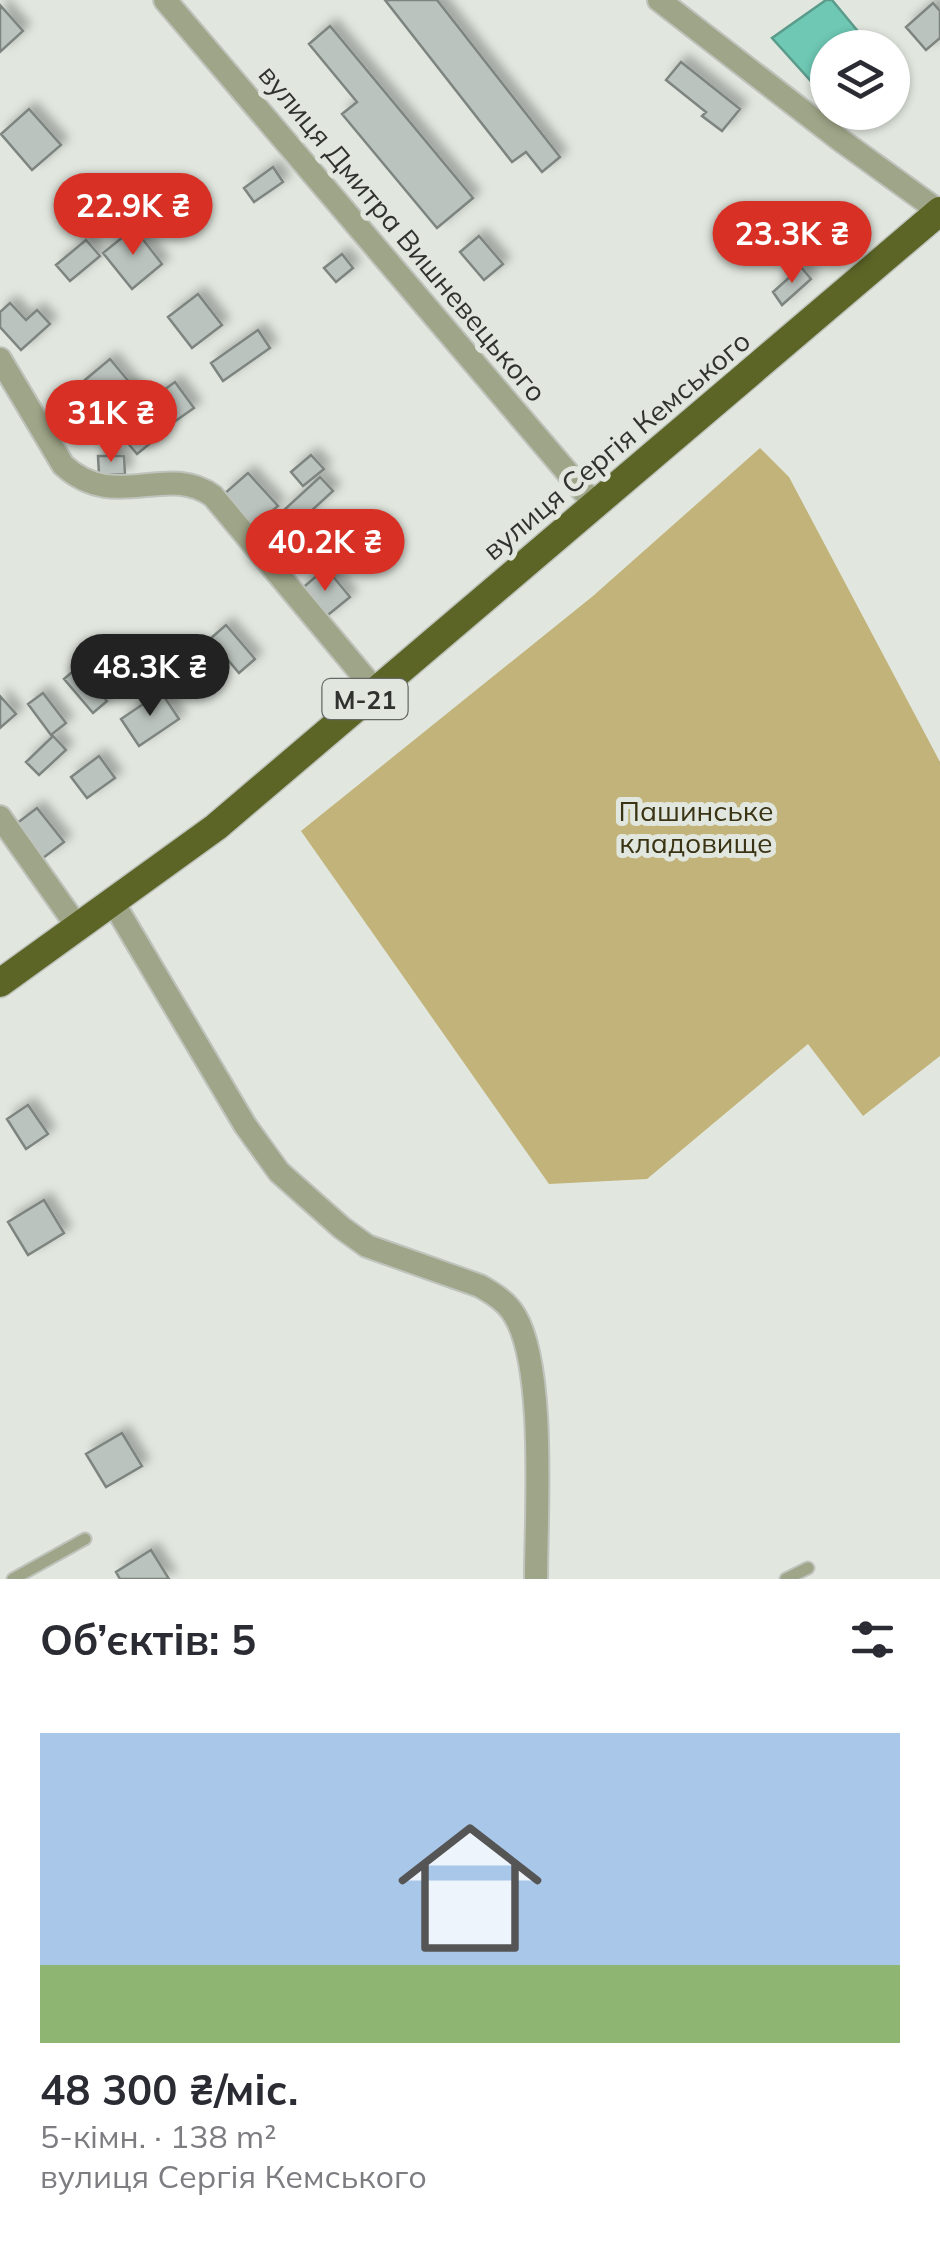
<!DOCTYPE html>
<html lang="uk">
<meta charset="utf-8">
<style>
body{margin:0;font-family:Mulish,sans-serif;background:#f7f7f7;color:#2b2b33;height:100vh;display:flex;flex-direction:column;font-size:38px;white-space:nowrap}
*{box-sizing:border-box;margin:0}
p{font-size:32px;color:#7c7c81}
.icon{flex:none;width:55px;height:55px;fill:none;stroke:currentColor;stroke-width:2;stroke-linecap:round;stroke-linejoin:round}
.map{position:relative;height:1579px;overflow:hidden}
.side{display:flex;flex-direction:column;background:#fff;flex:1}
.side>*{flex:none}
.buttons{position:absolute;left:810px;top:30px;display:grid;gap:20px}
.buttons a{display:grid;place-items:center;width:100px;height:100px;border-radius:50%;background:#fff;box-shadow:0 2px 8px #0004;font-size:50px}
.price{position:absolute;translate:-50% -85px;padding:0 22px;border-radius:35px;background:#d93025;color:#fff;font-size:32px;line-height:65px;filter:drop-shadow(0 2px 5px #0008)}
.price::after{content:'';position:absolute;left:50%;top:60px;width:30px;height:22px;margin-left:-15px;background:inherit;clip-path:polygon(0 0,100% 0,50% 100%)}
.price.on{background:#222;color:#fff}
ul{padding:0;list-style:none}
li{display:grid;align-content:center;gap:20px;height:530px;padding:0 40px}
li span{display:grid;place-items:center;height:310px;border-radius:0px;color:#555}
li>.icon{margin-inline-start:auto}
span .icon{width:180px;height:180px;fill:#fffc;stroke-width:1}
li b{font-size:42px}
h2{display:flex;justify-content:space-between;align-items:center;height:120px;padding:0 40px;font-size:42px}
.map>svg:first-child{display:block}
.green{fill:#c1b379}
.water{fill:#6ec8b4;stroke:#5b9b8c;stroke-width:2.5}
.building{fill:#bbc3be;stroke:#7e8580;stroke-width:2.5;filter:url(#shadow)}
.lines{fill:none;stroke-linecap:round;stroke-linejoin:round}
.service-casing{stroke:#bec3bc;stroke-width:15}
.minor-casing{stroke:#bec3bc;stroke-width:26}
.trunk-casing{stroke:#bec3bc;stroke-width:31}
.service{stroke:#9fa588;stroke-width:11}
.minor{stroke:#9fa588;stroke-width:22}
.trunk{stroke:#5c6526;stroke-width:28}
.labels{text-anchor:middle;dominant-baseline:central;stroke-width:10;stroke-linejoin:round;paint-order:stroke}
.shield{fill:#e1e7df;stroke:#656864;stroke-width:2.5}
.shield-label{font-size:25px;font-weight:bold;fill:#30322f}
.street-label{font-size:28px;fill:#30322f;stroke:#e1e7df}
.park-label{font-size:28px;fill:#3b3414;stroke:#e1e7df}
</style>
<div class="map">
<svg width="940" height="1579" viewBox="0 0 940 1579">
<defs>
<filter id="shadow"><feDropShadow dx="7" dy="-7" stdDeviation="5" flood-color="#0004"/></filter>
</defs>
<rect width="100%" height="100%" fill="#e1e7df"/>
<path class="green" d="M760,448L789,477L940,762V1056L863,1116L808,1044L647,1179L549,1184L301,831L593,596Z"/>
<path class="water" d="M826,0H832L871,47L828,48L827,88L819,90L772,38Z"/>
<path class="building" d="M385,0H437L560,157L542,172L526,152L512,162Z
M933,3L940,11V38L926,50L906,27Z
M0,5L23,31L0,52Z
M330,26L473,198L437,228L342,114L357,102L309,44Z
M681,62L740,109L722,131L702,116L706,112L666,80Z
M29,109L61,145L32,170L1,134Z
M273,167L283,182L254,202L244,188Z
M134,228L162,264L132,289L103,253Z
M479,236L503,264L484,280L460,252Z
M86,240L100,256L70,281L56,265Z
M342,254L353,268L336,282L324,268Z
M801,267L811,279L782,305L773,292Z
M198,294L222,325L192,348L168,317Z
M10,303L26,320L37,310L50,324L21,350L0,327V312Z
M258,330L270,348L223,381L211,363Z
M110,359L145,401L135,409L158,437L137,454L79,385Z
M175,382L194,408L164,429L147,402Z
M311,455L324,469L303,486L291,472Z
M98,456H124L125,474L99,475Z
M248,473L278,506L254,527L224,494Z
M320,477L333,491L297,524L284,510Z
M292,522L305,536L279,562L265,547Z
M326,568L350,597L323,619L299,591Z
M226,625L255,659L239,673L210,639Z
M78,667L107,701L93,713L64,679Z
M161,692L179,719L139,746L121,719Z
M43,693L66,723L51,735L28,704Z
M0,696L16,714L0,728Z
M53,736L66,750L39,775L26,762Z
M99,756L115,778L87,798L71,777Z
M37,808L64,842L43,858L16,824Z
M28,1105L48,1134L26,1149L7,1119Z
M44,1200L64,1233L28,1255L8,1222Z
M122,1433L142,1466L106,1487L86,1454Z
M151,1550L169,1579H120L116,1572Z"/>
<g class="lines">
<defs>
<path id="service" d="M13,1579L85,1539
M786,1579L808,1568"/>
<path id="minor" d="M165,0L596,506
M659,0L839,139L940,212
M0,359L63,465C115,513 166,462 213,496L375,690
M0,817L79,929
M114,904L245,1125L279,1172L342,1228L367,1246L480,1286C494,1294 507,1302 515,1316C546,1368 536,1515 536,1579"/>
<path id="trunk" d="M0,983L216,827L940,211"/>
</defs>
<use href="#service" class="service-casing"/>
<use href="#minor" class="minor-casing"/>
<use href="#trunk" class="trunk-casing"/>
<use href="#service" class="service"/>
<use href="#minor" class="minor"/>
<use href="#trunk" class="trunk"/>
</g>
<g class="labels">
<rect class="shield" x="322.5" y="679" width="85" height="40" rx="8"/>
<g class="shield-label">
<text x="365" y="699">М-21</text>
</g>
<g class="street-label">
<text transform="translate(403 233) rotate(50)">вулиця Дмитра Вишневецького</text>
<text transform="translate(616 445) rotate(-40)">вулиця Сергія Кемського</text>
</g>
<g class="park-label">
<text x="696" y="810">Пашинське<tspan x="696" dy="32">кладовище</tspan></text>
</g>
</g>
</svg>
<div class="buttons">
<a><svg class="icon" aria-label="layers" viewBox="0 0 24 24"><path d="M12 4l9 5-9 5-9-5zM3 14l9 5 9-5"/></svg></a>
</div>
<b class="price" style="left:133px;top:258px">22.9K ₴</b>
<b class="price" style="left:792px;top:286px">23.3K ₴</b>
<b class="price" style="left:111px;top:465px">31K ₴</b>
<b class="price" style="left:325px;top:594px">40.2K ₴</b>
<b class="price on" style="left:150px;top:719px">48.3K ₴</b>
</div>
<section class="side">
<h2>Об’єктів: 5<svg class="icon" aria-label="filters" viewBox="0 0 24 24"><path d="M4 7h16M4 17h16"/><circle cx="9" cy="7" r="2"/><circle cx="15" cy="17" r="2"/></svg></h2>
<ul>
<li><span style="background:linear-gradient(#a9c7e8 75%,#8fb573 0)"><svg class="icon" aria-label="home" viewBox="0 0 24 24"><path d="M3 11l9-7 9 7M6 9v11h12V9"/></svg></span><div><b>48 300 ₴/міс.</b><p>5-кімн. · 138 m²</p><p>вулиця Сергія Кемського</p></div></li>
</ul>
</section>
